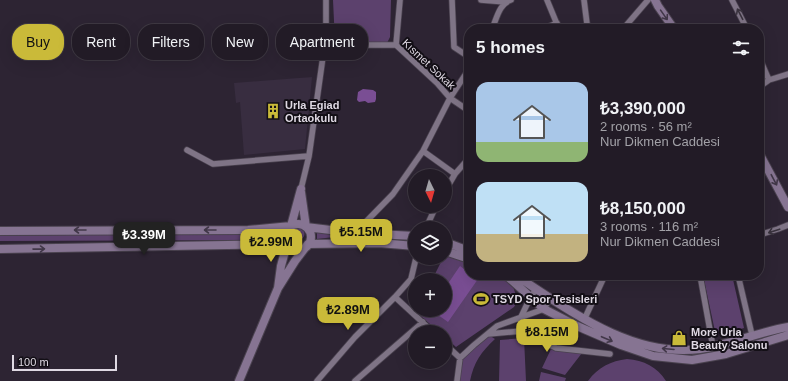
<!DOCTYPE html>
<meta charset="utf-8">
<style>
body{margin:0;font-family:Helvetica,sans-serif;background:#2a242e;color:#f1f3f6;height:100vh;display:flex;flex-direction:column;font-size:15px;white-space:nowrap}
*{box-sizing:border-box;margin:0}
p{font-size:13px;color:#a2a1a7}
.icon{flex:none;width:22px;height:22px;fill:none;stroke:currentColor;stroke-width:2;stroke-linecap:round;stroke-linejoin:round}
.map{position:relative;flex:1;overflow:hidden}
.side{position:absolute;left:464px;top:24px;width:300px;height:256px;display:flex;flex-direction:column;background:#221b26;border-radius:16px;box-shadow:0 4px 16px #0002,0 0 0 1px #3f3943}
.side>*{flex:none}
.top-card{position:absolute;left:12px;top:24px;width:380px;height:36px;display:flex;gap:8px}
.needle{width:26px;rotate:175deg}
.fabs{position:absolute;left:408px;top:169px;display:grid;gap:8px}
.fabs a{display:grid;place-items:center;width:44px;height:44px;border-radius:50%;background:#221b26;box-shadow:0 4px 16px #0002,0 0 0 1px #3f3943;font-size:20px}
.scale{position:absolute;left:12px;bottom:10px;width:105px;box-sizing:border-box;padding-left:4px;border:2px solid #dfd9e3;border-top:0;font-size:11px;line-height:14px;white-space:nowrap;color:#dfd9e3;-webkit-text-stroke:3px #130f16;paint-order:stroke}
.price{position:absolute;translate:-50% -34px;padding:0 9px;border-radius:8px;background:#caba39;color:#111;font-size:13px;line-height:26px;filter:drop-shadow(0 1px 2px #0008)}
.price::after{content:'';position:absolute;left:50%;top:24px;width:12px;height:9px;margin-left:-6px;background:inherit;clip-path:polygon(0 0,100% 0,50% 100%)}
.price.current{background:#222;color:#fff}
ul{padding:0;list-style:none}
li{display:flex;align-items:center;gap:12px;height:100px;padding:0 12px}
li span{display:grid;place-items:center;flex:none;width:112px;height:80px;border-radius:12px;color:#555}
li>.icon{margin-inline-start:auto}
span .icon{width:48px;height:48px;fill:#fffc;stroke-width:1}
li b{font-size:17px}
h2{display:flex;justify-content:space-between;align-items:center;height:48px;padding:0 12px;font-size:17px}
.tag{padding:0 14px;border-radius:16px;background:#221b26;box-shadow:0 4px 16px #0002,0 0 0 1px #3f3943;font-size:14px;line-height:36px}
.tag.current{background:#caba39;color:#111}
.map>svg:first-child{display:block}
.built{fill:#382d40}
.green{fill:#5c416d}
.water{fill:#7a4e94}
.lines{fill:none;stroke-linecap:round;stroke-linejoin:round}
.street-casing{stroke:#4a424f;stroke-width:7}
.secondary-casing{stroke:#4a424f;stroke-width:10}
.street{stroke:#7f7486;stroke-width:5.5}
.secondary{stroke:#867492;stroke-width:8}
.oneway{stroke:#39323d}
.oneway2{stroke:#413748}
.labels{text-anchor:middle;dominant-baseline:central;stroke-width:4;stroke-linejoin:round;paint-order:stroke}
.street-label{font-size:11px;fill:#dfd9e3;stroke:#130f16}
.poi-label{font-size:11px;font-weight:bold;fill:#dfd9e3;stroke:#130f16;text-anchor:start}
</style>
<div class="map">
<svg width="788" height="381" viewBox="0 0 788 381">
<rect width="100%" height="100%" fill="#2d2433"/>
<path class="built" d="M312,77L305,149L244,155L240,102L236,103L234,83Z"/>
<path class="green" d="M333,0H391L390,37L387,43L335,42Z
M293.5 234a5.5 5.5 0 1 1 11 0a5.5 5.5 0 1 1-11 0Z
M273,232L274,240L0,241V236Z
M317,232L343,236L317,239Z
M445,254L469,259V275H503C512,279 516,293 517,302L514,307L456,347L445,337V332H439L415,311L416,310H445V280H432L443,258H445Z
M703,275H732L744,328L716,336Z
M487,334L495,339C481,352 474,362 470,381H460V358Z
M524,338L526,381H499L500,340Z
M551,349L582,353L565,375L542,368Z
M627,359C644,360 657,367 666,381H588C598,367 611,361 627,359Z
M541,372L566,378L565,381H539Z"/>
<path class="water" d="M363,89L373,90L376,92V99L375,102L368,103L365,101L359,102L357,100L358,92Z
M460,266L469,273V275H473L478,279L448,322L431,310H445V288Z"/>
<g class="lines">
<defs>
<path id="street" d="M452,0L454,47L469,57
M481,0L506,2
M547,0L559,29
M584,0L587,24L591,29
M732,0L747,29
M492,29C497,18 499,4 511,0
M543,29L557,23
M623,29L648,0
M324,45H396L437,83L450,98L469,111
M396,45L400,0
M759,57L769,80
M759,87L769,80L788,74
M187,150L213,164L309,156
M423,151L455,174
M301,189L309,156L326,35V0
M445,191L455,174L469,158
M426,228L436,206
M355,233L393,194L423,151L450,98L469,69
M759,235L778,229L788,225
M700,275L713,347
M738,275L752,335
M395,297L433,332
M521,317L530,298L536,289
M584,320L605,275
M488,334L522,331L556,348L610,354
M445,344L460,358
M317,381L355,337L395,297L411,279L416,258
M355,381L423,322
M457,381L460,358L474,345L497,326L544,309L550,298"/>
<path id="secondary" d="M655,0L658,6L674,29
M759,153L788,207
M301,192L306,227L355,233L415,236
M285 237a13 13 0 1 1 26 0a13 13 0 1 1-26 0Z
M0,231L248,230L291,226L301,189
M445,242L469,251
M0,249L287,244L281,266L278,288
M445,251L469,259
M503,275L508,277L544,309L577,326L621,345L653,356L692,360L726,354L788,335
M515,275C569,310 632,358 700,349C730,345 758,332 788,327
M239,381L278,288L295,261L308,244L379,243L415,246"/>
</defs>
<use href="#street" class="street-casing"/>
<use href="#secondary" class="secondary-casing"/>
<use href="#street" class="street"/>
<use href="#secondary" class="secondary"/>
</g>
<defs><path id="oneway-shaft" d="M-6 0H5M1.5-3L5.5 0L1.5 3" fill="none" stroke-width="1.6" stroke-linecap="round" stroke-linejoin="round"/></defs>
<g class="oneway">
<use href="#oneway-shaft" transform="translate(740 14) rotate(-117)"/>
<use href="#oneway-shaft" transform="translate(774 231) rotate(162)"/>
</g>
<g class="oneway2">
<use href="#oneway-shaft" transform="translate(664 15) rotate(55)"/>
<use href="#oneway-shaft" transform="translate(774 180) rotate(62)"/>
<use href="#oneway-shaft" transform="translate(80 230) rotate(180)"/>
<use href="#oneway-shaft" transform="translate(210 230) rotate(180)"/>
<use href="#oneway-shaft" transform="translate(39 249) rotate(-1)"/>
<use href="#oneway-shaft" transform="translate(607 339) rotate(23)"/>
<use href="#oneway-shaft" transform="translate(668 349) rotate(-175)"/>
</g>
<defs>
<symbol id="building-bare" viewBox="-9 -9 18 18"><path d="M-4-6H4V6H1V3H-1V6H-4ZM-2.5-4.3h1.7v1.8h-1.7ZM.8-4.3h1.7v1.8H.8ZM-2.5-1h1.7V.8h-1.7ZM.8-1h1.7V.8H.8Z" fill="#caba39" stroke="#130f16" stroke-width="2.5" paint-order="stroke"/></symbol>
<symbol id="stadium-bare" viewBox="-9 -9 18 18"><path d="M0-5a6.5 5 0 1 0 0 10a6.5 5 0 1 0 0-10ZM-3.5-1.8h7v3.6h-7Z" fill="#caba39" stroke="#130f16" stroke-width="2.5" paint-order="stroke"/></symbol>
<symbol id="shop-bare" viewBox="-9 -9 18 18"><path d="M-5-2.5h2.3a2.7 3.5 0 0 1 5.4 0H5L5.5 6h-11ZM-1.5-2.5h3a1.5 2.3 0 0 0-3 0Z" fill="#caba39" stroke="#130f16" stroke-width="2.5" paint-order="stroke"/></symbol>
</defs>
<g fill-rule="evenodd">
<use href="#building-bare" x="262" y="100" width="22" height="22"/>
<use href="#stadium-bare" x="470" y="288" width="22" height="22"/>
<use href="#shop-bare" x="668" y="327" width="22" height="22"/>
</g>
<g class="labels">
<g class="street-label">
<text transform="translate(429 64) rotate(43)">Kısmet Sokak</text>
</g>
<g class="poi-label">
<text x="285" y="105">Urla Egiad<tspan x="285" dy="13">Ortaokulu</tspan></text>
<text x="493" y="299">TSYD Spor Tesisleri</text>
<text x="691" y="332">More Urla<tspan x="691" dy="13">Beauty Salonu</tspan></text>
</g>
</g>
</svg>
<div class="fabs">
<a><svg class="needle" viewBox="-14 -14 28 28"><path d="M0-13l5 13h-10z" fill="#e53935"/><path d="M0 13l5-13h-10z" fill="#a2a1a7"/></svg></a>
<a><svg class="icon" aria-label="layers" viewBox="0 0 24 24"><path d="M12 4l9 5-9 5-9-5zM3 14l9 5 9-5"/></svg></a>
<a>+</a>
<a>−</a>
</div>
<div class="scale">100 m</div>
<b class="price" style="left:361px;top:253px">₺5.15M</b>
<b class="price current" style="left:144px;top:256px">₺3.39M</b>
<b class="price" style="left:271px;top:263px">₺2.99M</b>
<b class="price" style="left:348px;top:331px">₺2.89M</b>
<b class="price" style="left:547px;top:353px">₺8.15M</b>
<div class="top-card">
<a class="tag current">Buy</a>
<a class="tag">Rent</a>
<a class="tag">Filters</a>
<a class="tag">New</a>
<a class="tag">Apartment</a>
</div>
<section class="side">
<h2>5 homes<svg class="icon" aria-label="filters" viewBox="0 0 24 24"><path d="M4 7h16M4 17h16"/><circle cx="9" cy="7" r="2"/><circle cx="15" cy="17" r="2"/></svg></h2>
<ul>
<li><span style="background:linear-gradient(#a9c7e8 75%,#8fb573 0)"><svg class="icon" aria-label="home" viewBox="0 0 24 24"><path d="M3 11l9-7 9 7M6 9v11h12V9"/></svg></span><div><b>₺3,390,000</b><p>2 rooms · 56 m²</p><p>Nur Dikmen Caddesi</p></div></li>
<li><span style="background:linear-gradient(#bfe0f5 65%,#c2b280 0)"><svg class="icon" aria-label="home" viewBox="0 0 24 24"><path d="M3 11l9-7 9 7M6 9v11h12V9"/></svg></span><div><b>₺8,150,000</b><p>3 rooms · 116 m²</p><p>Nur Dikmen Caddesi</p></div></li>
</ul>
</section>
</div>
